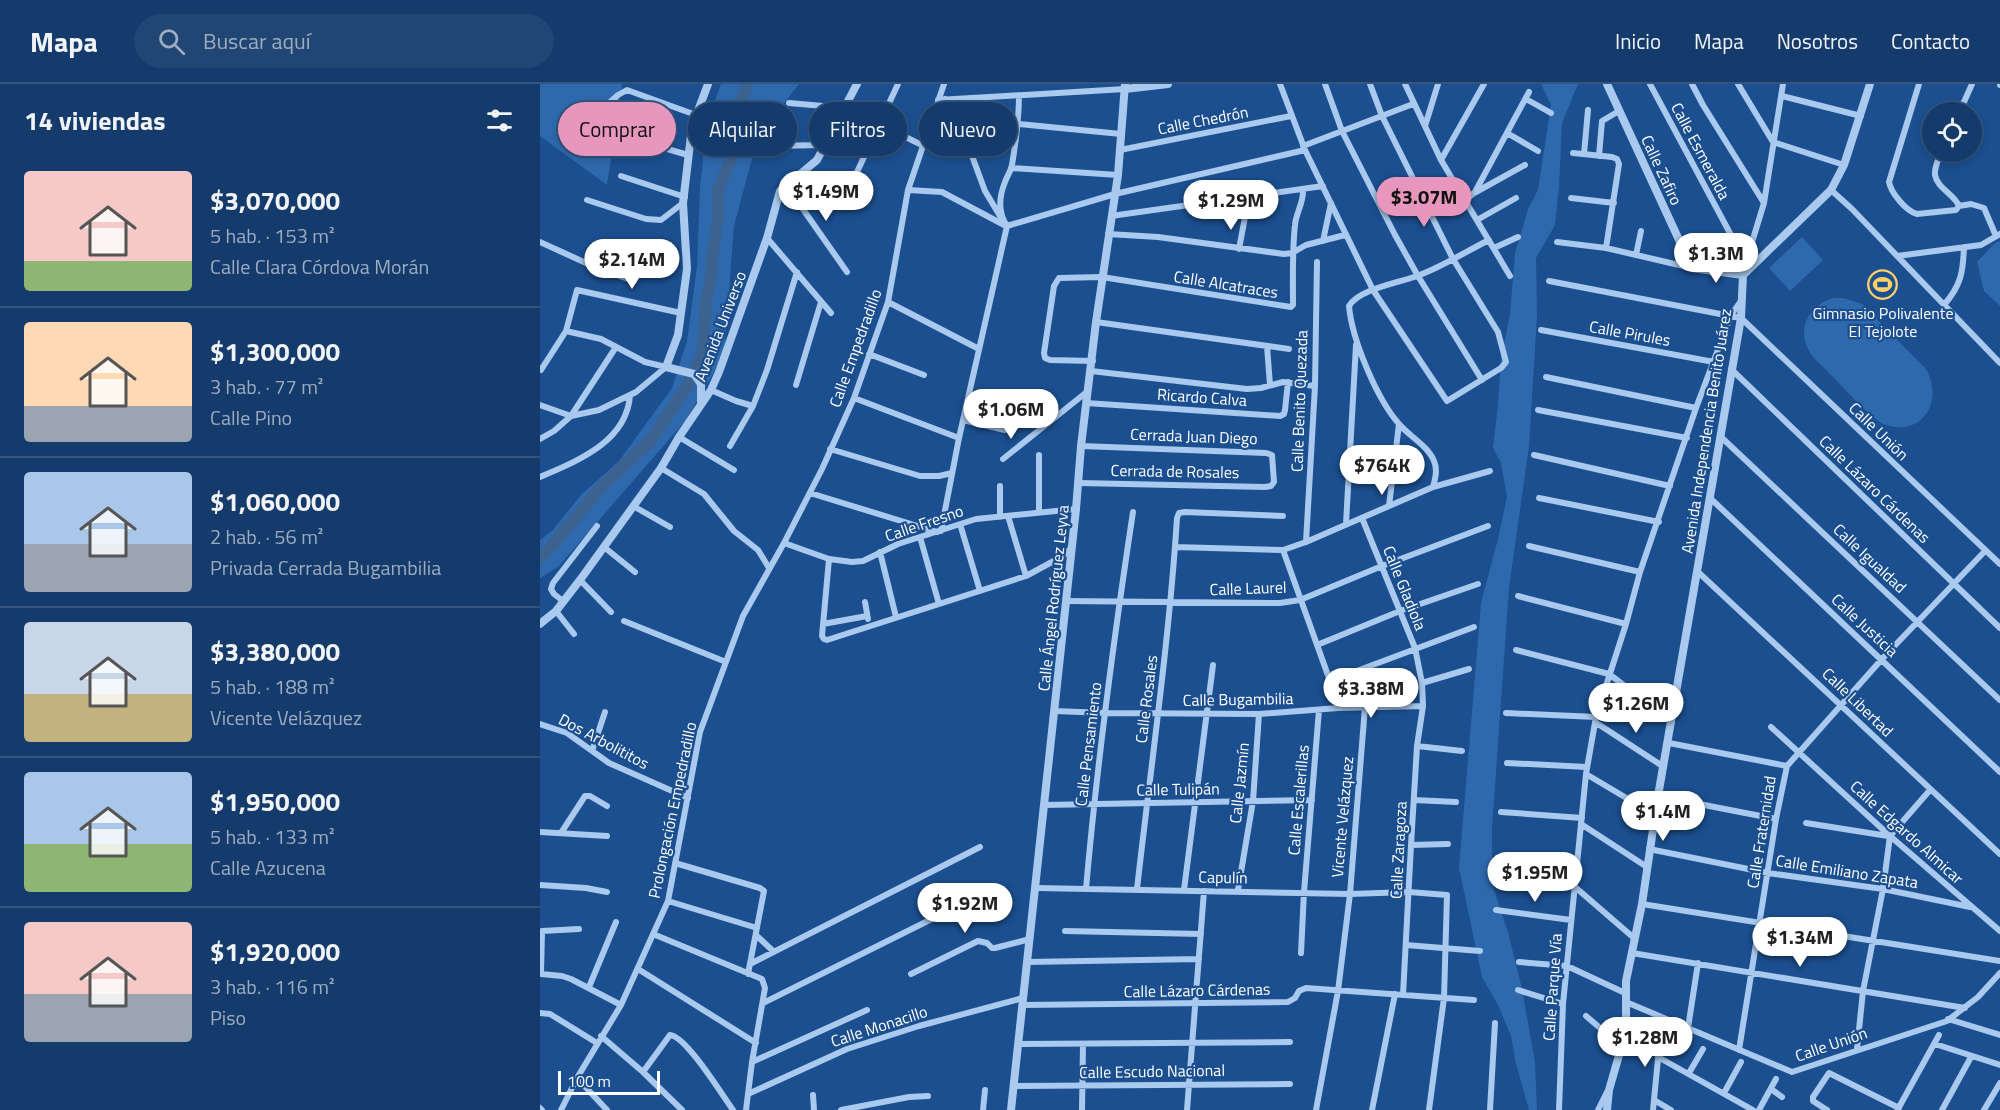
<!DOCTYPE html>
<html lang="es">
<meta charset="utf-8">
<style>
body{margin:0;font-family:"Titillium Web",sans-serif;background:#214673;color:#f1f3f6;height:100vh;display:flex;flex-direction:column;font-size:22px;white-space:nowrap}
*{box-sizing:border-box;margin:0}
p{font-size:20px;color:#9dadc1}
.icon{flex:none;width:33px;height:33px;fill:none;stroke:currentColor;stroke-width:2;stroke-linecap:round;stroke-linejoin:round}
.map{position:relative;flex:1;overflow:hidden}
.sheet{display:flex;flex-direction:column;background:#143b6b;width:540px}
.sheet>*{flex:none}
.hud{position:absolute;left:18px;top:18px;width:570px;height:54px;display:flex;gap:12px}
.tools{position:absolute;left:1382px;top:18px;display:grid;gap:12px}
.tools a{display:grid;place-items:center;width:60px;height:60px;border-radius:50%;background:#143b6b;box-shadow:0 3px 9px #0003,0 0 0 2px #33557e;font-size:30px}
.scale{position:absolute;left:18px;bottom:15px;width:102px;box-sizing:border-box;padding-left:6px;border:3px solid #fff;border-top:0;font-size:16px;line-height:21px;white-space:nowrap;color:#fff;-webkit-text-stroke:4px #1b4f8f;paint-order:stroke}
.price{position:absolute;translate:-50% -51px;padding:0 14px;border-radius:21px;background:#fff;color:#222;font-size:20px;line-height:39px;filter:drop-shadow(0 2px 3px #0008)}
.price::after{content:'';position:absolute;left:50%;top:36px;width:18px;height:14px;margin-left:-9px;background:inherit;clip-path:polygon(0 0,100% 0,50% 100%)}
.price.active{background:#e797bd;color:#111}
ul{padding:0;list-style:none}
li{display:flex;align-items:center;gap:18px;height:150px;padding:0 24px}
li+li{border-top:2px solid #33557e}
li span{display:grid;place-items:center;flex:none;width:168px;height:120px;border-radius:6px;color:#555}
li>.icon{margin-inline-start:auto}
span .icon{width:72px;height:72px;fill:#fffc;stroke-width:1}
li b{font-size:26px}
h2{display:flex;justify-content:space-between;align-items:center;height:72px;padding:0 24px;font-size:26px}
.chip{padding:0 21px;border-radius:27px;background:#143b6b;box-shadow:0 3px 9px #0003,0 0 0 2px #33557e;font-size:21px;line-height:54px}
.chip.active{background:#e797bd;color:#111}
header{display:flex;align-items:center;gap:36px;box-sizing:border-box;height:84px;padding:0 30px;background:#143b6b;border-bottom:2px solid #33557e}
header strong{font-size:28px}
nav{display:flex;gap:33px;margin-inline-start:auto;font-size:21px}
.search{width:420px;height:54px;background:#214673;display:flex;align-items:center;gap:15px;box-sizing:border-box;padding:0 21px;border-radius:33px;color:#9dadc1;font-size:22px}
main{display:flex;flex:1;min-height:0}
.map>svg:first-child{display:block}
.green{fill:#2e69ad}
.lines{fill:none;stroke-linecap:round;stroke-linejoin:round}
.river{stroke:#3c6290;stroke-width:12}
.minor{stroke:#a9c9ee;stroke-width:6}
.tertiary{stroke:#a9c9ee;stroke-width:8}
.labels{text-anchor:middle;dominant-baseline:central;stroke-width:4.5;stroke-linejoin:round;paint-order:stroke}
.street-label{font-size:16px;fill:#fff;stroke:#1b4f8f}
.poi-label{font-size:16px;fill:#fff;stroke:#1b4f8f}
</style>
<header>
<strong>Mapa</strong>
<div class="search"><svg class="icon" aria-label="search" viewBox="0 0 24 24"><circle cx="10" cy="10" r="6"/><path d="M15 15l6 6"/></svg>Buscar aquí</div>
<nav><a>Inicio</a><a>Mapa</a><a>Nosotros</a><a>Contacto</a></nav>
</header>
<main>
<section class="sheet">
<h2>14 viviendas<svg class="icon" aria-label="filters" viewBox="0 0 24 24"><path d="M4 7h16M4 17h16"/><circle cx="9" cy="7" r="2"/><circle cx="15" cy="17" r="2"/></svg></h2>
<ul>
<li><span style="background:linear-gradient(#f6c9c9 75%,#8fb573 0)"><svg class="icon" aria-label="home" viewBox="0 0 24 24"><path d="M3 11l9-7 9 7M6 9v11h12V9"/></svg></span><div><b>$3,070,000</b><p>5 hab. · 153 m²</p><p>Calle Clara Córdova Morán</p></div></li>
<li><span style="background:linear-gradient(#ffd9b3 70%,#9aa5b1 0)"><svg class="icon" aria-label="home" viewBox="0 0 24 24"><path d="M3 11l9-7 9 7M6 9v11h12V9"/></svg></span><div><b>$1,300,000</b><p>3 hab. · 77 m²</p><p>Calle Pino</p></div></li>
<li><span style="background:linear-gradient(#a9c7e8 60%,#9aa5b1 0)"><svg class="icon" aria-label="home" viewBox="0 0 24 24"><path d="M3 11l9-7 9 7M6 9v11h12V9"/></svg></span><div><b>$1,060,000</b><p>2 hab. · 56 m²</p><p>Privada Cerrada Bugambilia</p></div></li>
<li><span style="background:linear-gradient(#c9d6e8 60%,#c2b280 0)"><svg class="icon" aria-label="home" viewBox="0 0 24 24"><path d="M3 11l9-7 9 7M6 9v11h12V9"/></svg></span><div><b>$3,380,000</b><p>5 hab. · 188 m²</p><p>Vicente Velázquez</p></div></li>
<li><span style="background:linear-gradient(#a9c7e8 60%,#8fb573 0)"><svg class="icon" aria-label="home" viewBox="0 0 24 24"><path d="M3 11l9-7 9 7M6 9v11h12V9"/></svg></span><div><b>$1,950,000</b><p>5 hab. · 133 m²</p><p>Calle Azucena</p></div></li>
<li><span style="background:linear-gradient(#f6c9c9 60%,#9aa5b1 0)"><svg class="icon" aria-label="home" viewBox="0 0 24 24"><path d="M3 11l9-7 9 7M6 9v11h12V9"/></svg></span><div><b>$1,920,000</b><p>3 hab. · 116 m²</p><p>Piso</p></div></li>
</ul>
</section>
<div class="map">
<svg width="1460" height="1026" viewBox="0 0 1460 1026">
<rect width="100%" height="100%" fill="#1b4f8f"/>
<path class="green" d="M0,0H82L67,101L0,52Z
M181,0H259L230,37L216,60L194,142L184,271L146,336L19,482L0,494V456L13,446L41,411L79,377L132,304L147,257L157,183L160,104L167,39Z
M1001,0H1038L1022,39L1019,103L1015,141L996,174L997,233L989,362L969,504L952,745V800L968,848L982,905L995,978L997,1026H989L976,980L971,952L958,921L942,893L919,784L941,519L958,455L967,413L961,379L953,364L958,321L961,275L970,230L975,169L988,125L998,106L1011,21Z
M1262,153L1283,176L1250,207L1229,184Z
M1460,157V222L1444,207L1437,178L1454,160Z
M1294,214H1303L1322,220L1386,285C1405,319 1380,356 1341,339C1323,326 1307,307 1291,291C1284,283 1274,276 1269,267C1256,244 1270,220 1294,214Z"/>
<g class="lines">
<path class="river" d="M0,473L10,464L63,401L110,357L148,301L163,268L166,217L171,195L172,174L178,133V106L193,70L188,44L208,0"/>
<path class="minor" d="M740,0L765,66L833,206L907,317L961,284L966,278L958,248L913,175L842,32L830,0
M785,0L802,47L855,151L878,192L942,296
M865,0L901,76L970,192
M1110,0L1206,179
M1152,0L1163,21L1224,119
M1198,0L1233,58L1304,81
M1379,0L1349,98C1351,109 1366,127 1377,130L1416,126L1419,122L1431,120L1444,124L1456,152
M1460,0V1
M1242,12L1321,32
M405,15L425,53L445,107L460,132
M986,15L1011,29
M398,16L585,5
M249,19L306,24L384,62
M1413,28L1424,18L1432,0
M479,40L581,50
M885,42L898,0
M967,49L998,67
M229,62L285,61
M763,62L873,20
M580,66L751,32
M1401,68C1399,74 1394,84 1395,91C1397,104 1414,110 1419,122
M1033,69L1072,73L1077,75L1079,80L1066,164
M1044,70L1048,26
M148,71L44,41L78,11L87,6L156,31
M1059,72L1062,37L1079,27
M901,76L944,0
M471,84L578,91
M81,92L145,113
M246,101L307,188
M368,106L402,108L466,142
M1291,106L1312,125L1460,279
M936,108L985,81
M1031,114L1074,119
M47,116L106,135L121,136L143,119
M304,116L358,0
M926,116L935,108L989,8
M571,132L783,102
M937,136L976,114
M467,142L575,110L765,66
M467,142C458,129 459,113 465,98C467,92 471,87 472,81C476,57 479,35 479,11
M568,150L618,153L744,170L752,169L766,161L805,151
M227,154L291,229
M783,157L791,119
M0,158L57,184L94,197
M1017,158L1066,164L1152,184
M954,164L978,153
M699,165L705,133
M1096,171L1101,147
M1357,172L1441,161L1460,150
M1206,178L1224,119L1243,0
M1009,197L1201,234L1460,480
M348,218L439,265
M1404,221C1421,201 1423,189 1424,163
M556,238L749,265
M1001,246L1174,278
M26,247L61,255L105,278L126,283
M727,262L730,301
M329,270L384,291
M553,277L510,276L505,274L504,269L514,202L519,194L562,193L751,223L753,221C753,194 752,168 755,141C756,128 764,119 763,105
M1191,285L1460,544
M1,286L26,247L37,206L141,229
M551,287L707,305L721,304L743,298L775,302
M1006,293L1156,324
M256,301L281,218
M171,306L196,317L213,322
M314,314L419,354
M546,319L740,332L744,330L745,326L748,298
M0,321L31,332
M998,326L1147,354
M31,332L59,326L96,308L126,283
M423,336L465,346L511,319
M1180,352L1460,616
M139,353L194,386
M0,355L14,347L31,332L76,263
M190,362L213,322L227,286L257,188
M290,365L380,392H399L412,389
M499,371V428
M994,371L1130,402
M463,375L548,307
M121,384L164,410L194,447L218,466L229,484
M0,393C37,377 87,358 90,311
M539,399L725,403L731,402L734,398L732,371L726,369L541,362
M893,403C895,395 898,386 894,377C888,362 869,352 859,340C837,315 812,256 809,222C819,205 858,199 877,192C902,183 925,168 949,156
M270,409L397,448
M999,414L1119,438
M1170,414L1460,688
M93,422L130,443
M849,422L859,340
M468,432L486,492
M460,433V402
M822,434L875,564L882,599L883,622L877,662L871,761L863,911
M420,440L440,507
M806,440L816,261
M401,447L419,354L467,142
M380,453L399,520
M766,458L775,302L777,178
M244,459L289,475L312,478L323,477L358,460L436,435L536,425
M989,462L1100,488
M64,463L95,488
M635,463L743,466L766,458L893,403L950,387
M743,466L790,597L798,624
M340,468L356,533
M289,475L282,552L284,555L287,556L486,492L523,472L531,464
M1157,487L1460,770
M40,496L71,528
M978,512L1086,540
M23,517L14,510L11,505L13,499L57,442
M526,517L740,519L760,516L842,482L948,442
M325,518L328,535
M16,527L34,550
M84,537L186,578
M283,540L327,532
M777,561L860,527L938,500
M976,566L1069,590L1132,638
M790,597L934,543
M882,599L929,585
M514,627L566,629L719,630L798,624L883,622
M966,629L1056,633
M1055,638L1124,683
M0,640L27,649L69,679L148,714
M1231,643L1350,752L1460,847
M1129,659L1247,682
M877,662L922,667
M52,667L65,628
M967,679L1047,683
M1046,690L1115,731
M1118,712L1236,735
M874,716L916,718
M504,721L772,716
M961,728L1042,734
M1266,739L1348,752
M1041,740L1107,783
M0,748L67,752
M21,749L45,712H50L67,722
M871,761L908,760
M1109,765L1228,789L1343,805L1430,823
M958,778L1036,784
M135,779L220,804L224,807L208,890
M0,801L46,804L67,808
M1035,803L1094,854
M496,804L810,810L869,808L907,811L904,914L889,1026
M546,805C557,679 574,553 593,428
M597,805C611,681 629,558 637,434L639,429L645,428L743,432
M644,806L673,581
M698,806L713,717L719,630
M128,817L217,844
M1102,820L1460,877
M956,826L1031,836
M39,845L2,847L1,890L22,892L31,895L81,921
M525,847L661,850
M113,850L222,895L225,904L212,978L206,1026
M216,851L234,868
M866,861L940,867
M761,869L764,808L779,626
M1092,869L1425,924
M487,878L659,875
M979,878L1027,882L1085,909
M210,880L440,763
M98,885L216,959
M371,890L438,857L447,859L452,864H455L490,855
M49,903L76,838
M978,906L1023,920
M1086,918L1252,988L1407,937L1438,913L1460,889
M223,919L454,804
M482,921L748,918L755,914L759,907L766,904L934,916
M0,929L10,930L57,959
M1046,932L1080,961
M1408,935L1460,951
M1148,944L1158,879
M61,952L103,988L142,1026
M479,960L750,958
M1395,960L1460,981
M1317,965L1323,907L1343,805L1350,752L1390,706
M1199,966L1236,735L1247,682L1342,575L1445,467
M1118,973L1213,1026
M212,978L327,926
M103,988L130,951C146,952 182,1011 193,1026
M1149,989L1163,965
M37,994L67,1026
M474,1002L750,1000
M1231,1005L1242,1013
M1184,1009L1201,978
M208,1010L307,965L379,942L483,914
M273,1011L274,1026
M1114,1016L1131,1026
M0,1024L2,1026
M1358,1025L1399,951
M21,1026L37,994L81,921L128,817L160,648L203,532L244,459L282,385L314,314L348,218L368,106L404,0
M301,1026L369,1013L388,1012
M443,1026L445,1006
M542,1026L543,960
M647,1026L664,807
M776,1026L798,907L810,810L825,623
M832,1026L855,910
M950,1026L955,939
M1019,1026L1023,920L1046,690L1056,633L1086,540L1100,488L1156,324L1191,231L1201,217
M1058,1026L1067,1008
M1113,1026L1121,944
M1219,1026L1236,995
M1287,1026L1273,1017V1013L1289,989L1359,1024
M1402,1026L1431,973
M1444,1026L1460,999"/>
<path class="tertiary" d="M1067,0L1152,184L1203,191
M585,5L628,0
M1203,191L1291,106L1304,81L1330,0
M161,318V300L154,290L126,283L138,251L147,185L143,119L152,43L168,0
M0,540L16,527L40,496L121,384L139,353L171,306L179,288L227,154L240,107L277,76L317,0
M471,1026L536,425L541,362L556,238L578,91L585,0
M1067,1026L1069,1006L1086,947V897L1102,820L1118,712L1201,234L1203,191"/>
</g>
<defs>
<symbol id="stadium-ring" viewBox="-11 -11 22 22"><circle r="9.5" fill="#1b4f8f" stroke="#ffd166" stroke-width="1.5"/><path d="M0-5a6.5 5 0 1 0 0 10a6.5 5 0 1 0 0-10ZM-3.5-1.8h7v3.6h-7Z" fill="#ffd166"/></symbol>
</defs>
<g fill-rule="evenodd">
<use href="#stadium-ring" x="1326" y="184" width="33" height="33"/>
</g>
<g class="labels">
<g class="street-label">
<text transform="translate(663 36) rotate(-11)">Calle Chedrón</text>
<text transform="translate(1161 67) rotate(62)">Calle Esmeralda</text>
<text transform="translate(1122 86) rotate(65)">Calle Zafiro</text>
<text transform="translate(686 200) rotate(9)">Calle Alcatraces</text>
<text transform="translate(180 242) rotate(-69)">Avenida Universo</text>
<text transform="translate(1090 249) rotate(10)">Calle Pirules</text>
<text transform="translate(315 264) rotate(-70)">Calle Empedradillo</text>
<text transform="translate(662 313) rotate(4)">Ricardo Calva</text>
<text transform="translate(759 317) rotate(-88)">Calle Benito Quezada</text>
<text transform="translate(1166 347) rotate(-81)">Avenida Independencia Benito Juárez</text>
<text transform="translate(1339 347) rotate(44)">Calle Unión</text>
<text transform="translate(654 352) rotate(2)">Cerrada Juan Diego</text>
<text transform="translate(635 387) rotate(1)">Cerrada de Rosales</text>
<text transform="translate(1335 405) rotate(44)">Calle Lázaro Cárdenas</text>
<text transform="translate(384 439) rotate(-19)">Calle Fresno</text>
<text transform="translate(1330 474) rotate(43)">Calle Igualdad</text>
<text transform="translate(708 504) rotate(-2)">Calle Laurel</text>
<text transform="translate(865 504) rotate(68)">Calle Gladiola</text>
<text transform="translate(513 514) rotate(-84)">Calle Ángel Rodríguez Leyva</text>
<text transform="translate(1325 541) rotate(43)">Calle Justicia</text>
<text transform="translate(606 615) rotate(-83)">Calle Rosales</text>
<text transform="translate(698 615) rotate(-1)">Calle Bugambilia</text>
<text transform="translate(1318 618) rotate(44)">Calle Libertad</text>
<text transform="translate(64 657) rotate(28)">Dos Arbolititos</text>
<text transform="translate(548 660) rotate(-83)">Calle Pensamiento</text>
<text transform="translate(699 699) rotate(-84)">Calle Jazmín</text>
<text transform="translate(638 705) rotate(-1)">Calle Tulipán</text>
<text transform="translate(758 716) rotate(-85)">Calle Escalerillas</text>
<text transform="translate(132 726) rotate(-78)">Prolongación Empedradillo</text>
<text transform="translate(802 733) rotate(-85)">Vicente Velázquez</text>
<text transform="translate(1221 748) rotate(-81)">Calle Fraternidad</text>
<text transform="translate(1367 748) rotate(42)">Calle Edgardo Almicar</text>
<text transform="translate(858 766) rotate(-87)">Calle Zaragoza</text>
<text transform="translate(1307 787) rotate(9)">Calle Emiliano Zapata</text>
<text transform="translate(683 793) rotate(1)">Capulín</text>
<text transform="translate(1012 903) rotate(-86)">Calle Parque Vía</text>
<text transform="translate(657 906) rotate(-1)">Calle Lázaro Cárdenas</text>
<text transform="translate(339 942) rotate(-18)">Calle Monacillo</text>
<text transform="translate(1291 960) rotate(-19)">Calle Unión</text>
<text transform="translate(612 987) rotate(-1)">Calle Escudo Nacional</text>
</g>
<g class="poi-label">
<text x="1343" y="229">Gimnasio Polivalente<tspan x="1343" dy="18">El Tejolote</tspan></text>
</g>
</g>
</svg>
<div class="tools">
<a><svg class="icon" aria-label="locate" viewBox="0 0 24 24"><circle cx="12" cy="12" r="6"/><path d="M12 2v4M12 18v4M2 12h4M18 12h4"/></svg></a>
</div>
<div class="scale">100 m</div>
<b class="price" style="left:286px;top:138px">$1.49M</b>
<b class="price active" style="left:884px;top:144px">$3.07M</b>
<b class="price" style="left:691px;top:147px">$1.29M</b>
<b class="price" style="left:1176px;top:200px">$1.3M</b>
<b class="price" style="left:92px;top:206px">$2.14M</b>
<b class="price" style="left:471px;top:356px">$1.06M</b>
<b class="price" style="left:842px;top:412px">$764K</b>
<b class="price" style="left:831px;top:635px">$3.38M</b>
<b class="price" style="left:1096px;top:650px">$1.26M</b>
<b class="price" style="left:1123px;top:758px">$1.4M</b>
<b class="price" style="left:995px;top:819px">$1.95M</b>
<b class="price" style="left:425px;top:850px">$1.92M</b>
<b class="price" style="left:1260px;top:884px">$1.34M</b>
<b class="price" style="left:1105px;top:984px">$1.28M</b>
<div class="hud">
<a class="chip active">Comprar</a>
<a class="chip">Alquilar</a>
<a class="chip">Filtros</a>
<a class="chip">Nuevo</a>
</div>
</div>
</main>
